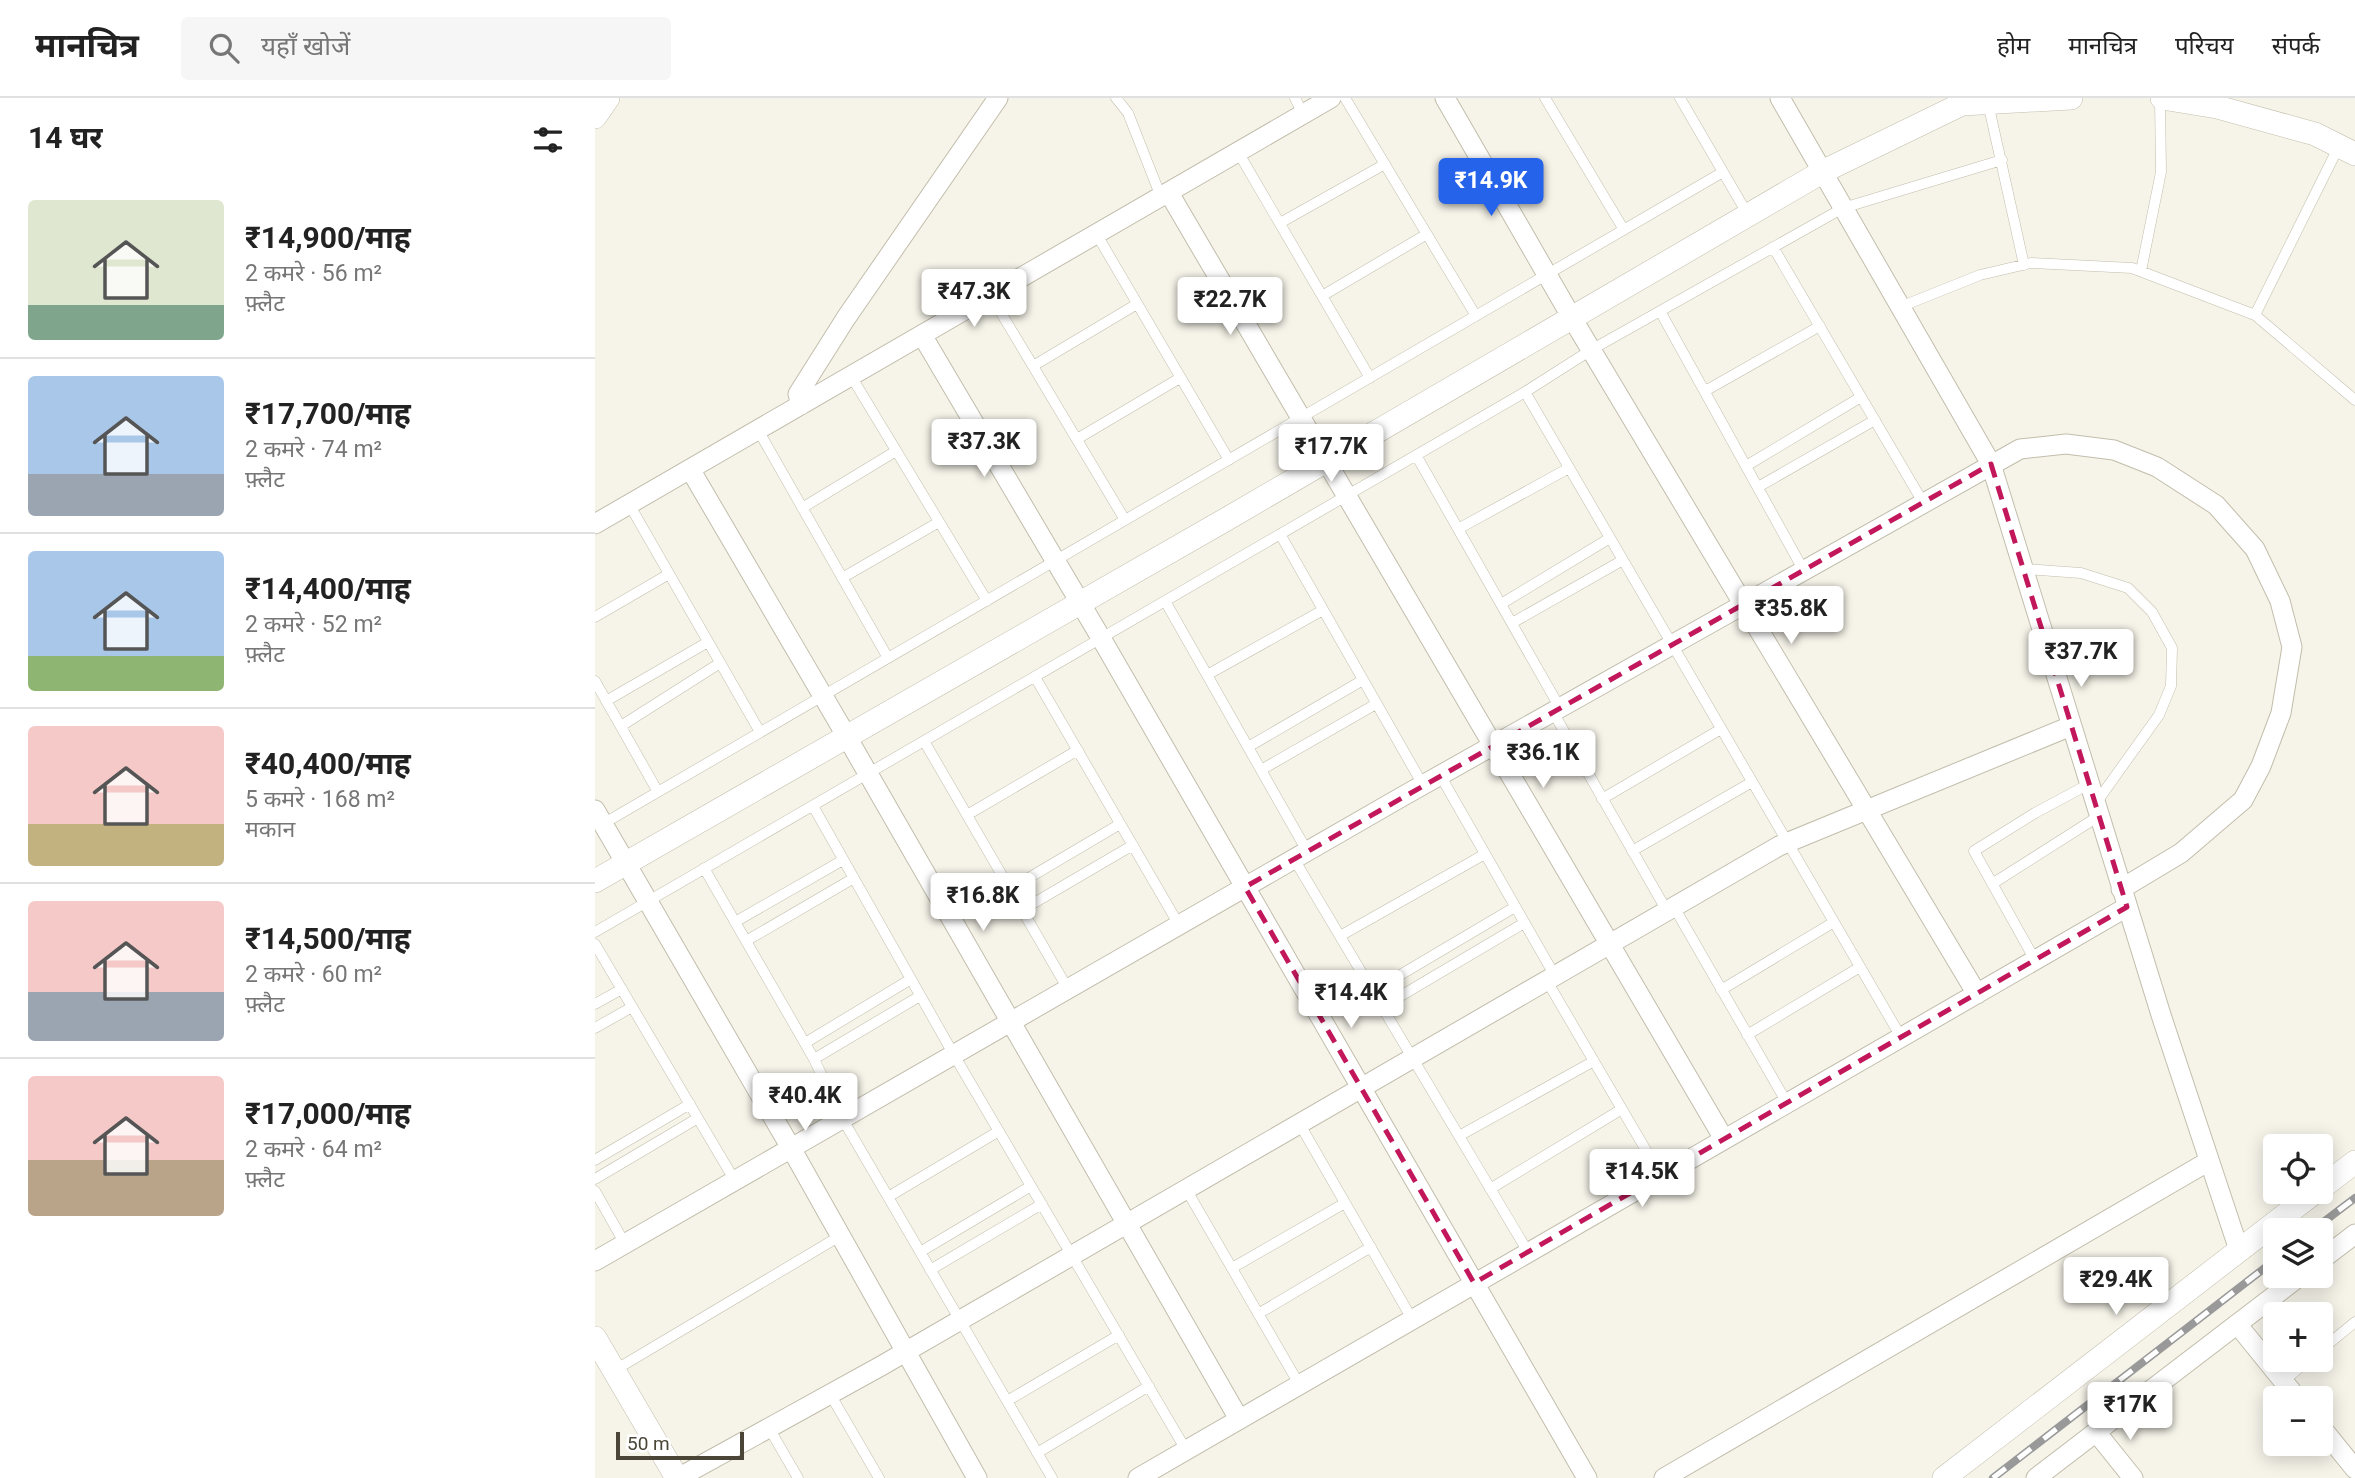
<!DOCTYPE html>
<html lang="hi">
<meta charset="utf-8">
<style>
body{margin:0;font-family:Roboto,"Noto Sans Devanagari",sans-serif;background:#f6f6f6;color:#222;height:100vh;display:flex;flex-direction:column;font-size:26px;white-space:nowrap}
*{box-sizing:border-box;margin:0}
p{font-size:23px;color:#767676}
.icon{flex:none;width:38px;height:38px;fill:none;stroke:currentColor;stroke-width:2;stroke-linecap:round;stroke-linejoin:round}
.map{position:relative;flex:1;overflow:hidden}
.panel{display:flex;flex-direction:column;background:#fff;width:595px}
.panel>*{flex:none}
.controls{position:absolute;left:1668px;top:1036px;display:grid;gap:14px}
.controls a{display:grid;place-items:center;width:70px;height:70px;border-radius:7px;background:#fff;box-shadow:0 4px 18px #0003;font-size:35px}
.scale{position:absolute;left:21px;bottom:18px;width:128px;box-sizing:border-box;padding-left:7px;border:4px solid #4a4537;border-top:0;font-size:19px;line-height:24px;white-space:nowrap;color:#4a4537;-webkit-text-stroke:5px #fff;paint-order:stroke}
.price{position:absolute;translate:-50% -60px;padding:0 16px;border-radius:7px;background:#fff;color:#222;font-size:23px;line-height:46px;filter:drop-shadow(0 2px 4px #0008)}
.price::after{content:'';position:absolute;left:50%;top:42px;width:21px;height:16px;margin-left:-10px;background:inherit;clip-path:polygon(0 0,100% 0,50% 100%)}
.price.on{background:#2563eb;color:#fff}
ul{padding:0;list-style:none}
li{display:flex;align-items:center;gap:21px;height:175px;padding:0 28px}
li+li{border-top:2px solid #e0e0e0}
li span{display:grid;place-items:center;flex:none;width:196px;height:140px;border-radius:7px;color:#555}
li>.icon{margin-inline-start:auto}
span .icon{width:84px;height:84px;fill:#fffc;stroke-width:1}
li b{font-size:30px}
h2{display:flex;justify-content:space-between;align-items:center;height:84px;padding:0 28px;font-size:30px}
header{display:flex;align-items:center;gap:42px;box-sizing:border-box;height:98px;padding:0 35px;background:#fff;border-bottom:2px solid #e0e0e0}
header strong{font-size:33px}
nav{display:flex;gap:38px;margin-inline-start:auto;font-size:24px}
.search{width:490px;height:63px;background:#f6f6f6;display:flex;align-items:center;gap:18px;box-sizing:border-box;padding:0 24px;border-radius:7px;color:#767676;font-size:26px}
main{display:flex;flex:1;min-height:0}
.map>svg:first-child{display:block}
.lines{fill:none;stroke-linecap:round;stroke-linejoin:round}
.service-casing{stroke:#c2bdab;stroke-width:11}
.minor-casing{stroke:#c2bdab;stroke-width:21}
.tertiary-casing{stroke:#c2bdab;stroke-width:24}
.service{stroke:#fff;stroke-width:10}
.minor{stroke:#fff;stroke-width:19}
.tertiary{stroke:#fff;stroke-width:23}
.rail-casing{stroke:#999;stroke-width:8}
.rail{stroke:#fff;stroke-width:5;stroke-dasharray:16;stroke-linecap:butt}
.marked{fill:none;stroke:#c2185b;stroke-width:5;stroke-dasharray:14 9;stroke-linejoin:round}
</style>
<header>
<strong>मानचित्र</strong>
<div class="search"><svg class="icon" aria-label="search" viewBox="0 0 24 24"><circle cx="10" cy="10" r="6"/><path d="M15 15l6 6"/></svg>यहाँ खोजें</div>
<nav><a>होम</a><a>मानचित्र</a><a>परिचय</a><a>संपर्क</a></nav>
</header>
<main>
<section class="panel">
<h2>14 घर<svg class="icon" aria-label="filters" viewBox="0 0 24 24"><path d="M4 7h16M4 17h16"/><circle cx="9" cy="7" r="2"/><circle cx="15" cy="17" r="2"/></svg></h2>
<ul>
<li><span style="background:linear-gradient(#dfe7d0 75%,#7fa58c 0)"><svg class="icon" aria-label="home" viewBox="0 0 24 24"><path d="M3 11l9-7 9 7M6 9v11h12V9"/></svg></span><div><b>₹14,900/माह</b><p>2 कमरे · 56 m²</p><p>फ़्लैट</p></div></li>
<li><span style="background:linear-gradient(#a9c7e8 70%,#9aa5b1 0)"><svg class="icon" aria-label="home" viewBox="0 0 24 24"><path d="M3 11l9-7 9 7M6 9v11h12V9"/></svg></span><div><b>₹17,700/माह</b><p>2 कमरे · 74 m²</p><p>फ़्लैट</p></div></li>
<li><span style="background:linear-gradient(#a9c7e8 75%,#8fb573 0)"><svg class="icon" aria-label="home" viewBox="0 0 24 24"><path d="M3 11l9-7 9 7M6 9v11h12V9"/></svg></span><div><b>₹14,400/माह</b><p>2 कमरे · 52 m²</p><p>फ़्लैट</p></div></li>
<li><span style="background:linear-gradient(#f6c9c9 70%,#c2b280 0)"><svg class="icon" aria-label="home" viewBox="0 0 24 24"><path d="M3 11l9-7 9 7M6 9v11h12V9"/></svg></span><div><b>₹40,400/माह</b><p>5 कमरे · 168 m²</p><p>मकान</p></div></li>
<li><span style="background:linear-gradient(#f6c9c9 65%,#9aa5b1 0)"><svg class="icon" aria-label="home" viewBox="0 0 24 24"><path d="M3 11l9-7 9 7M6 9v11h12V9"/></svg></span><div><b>₹14,500/माह</b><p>2 कमरे · 60 m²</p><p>फ़्लैट</p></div></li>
<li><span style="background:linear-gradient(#f6c9c9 60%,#b9a48a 0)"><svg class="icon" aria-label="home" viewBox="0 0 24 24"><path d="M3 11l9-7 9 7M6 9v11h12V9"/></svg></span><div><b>₹17,000/माह</b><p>2 कमरे · 64 m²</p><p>फ़्लैट</p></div></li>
</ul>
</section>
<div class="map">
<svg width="1760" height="1380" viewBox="0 0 1760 1380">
<rect width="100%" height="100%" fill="#f6f4e9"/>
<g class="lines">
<defs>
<path id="service" d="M521,0L533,15L566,99
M700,0L708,16
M750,0L881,218
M950,0L1029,132
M1085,0L1153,117
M1393,5L1429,167
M643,54L775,280
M685,125L790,66
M502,137L634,362
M1178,149L1329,406
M1546,173L1566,74L1565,1
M396,198L530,422
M727,198L832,136
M1305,209L1385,177L1436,165L1537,170L1660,217L1760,302
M1065,213L1209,473
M1660,217L1744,48
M438,268L542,206
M256,278L392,503
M1110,293L1225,228
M930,294L1306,939
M163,332L293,560
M482,341L585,280
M821,357L965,610
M1151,368L1266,299
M1163,389L1280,322
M34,406L165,634
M207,410L301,353
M863,431L974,370
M685,436L828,687
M1429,471L1486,475L1533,490L1557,514L1577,550L1576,588L1564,617L1501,705
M247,480L344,424
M570,503L712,753
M906,506L1015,440
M0,519L74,476
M917,525L1028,462
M612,577L728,512
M440,579L584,827
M0,583L63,694
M11,603L113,544
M958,614L1072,813
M26,628L125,565
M329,643L473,891
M653,649L768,582
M666,672L781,606
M845,677L960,878
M1007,701L1126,631
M218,708L359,957L591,1352
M372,717L483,652
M6,727L1128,74
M1037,753L1157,684
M699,761L933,1154
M109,770L219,961L247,1020L457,1380
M1397,786L1504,718
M415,791L525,726
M1079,809L1192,1005
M427,812L538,747
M140,824L248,762
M0,834L930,294L996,252L1248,110L1407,62
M745,838L890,756
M151,843L259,780
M0,846L140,1083
M1440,862L1379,753L1440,715L1494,686
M952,883L1066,1078
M1126,892L1239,824
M778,893L920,809
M0,906L27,891
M787,909L929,825
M0,930L37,909
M1152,937L1265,869
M210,945L316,881
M219,961L325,898
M704,1025L817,1221
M864,1038L999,963
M0,1062L95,1006
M0,1081L103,1020
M591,1091L704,1286
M895,1091L1027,1011
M0,1093L30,1146
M293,1099L404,1033
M325,1154L436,1088
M637,1170L750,1105
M335,1172L447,1106
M663,1216L776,1149
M1726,1252L1760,1224
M20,1272L245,1138
M1688,1283L1714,1262
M235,1296L284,1380
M412,1303L524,1237
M174,1330L203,1380
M442,1355L554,1288"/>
<path id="minor" d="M850,0L977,220L1382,896
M1185,0L1396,366L1567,920L1644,1152
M574,95L1129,1041
M327,237L506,540L992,1380
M206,307L203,296L251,220L403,0
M95,371L252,639L644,1321
M0,426L736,0
M0,712L196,1050L382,1380
M1726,1162L1760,1136
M0,1163L810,697L1425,351L1471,346L1519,352L1562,369L1621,407L1660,451L1685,503L1697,549L1686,615L1666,668L1648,702L1586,755L1526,791
M1642,1226L1702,1300
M1726,1329L1760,1371
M1501,1334L1538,1380
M83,1380L286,1268L1184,748L1476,628
M543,1380L1532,809
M1069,1380L1614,1063
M1441,1380L1705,1178"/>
<path id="tertiary" d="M1567,0L1622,9L1720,36L1760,56
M0,19L13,0
M0,783L630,422L1227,74L1367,6L1476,0
M1726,1090L1760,1064
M0,1240L82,1380
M1349,1380L1720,1094"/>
</defs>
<use href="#service" class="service-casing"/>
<use href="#minor" class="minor-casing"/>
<use href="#tertiary" class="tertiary-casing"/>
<use href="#service" class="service"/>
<use href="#minor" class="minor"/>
<use href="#tertiary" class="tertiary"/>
<defs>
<path id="rail" d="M1718,1132L1760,1100
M1398,1380L1680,1162"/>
</defs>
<use href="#rail" class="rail-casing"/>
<use href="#rail" class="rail"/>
</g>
<path class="marked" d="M1396,366L1532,809L879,1185L650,789Z"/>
</svg>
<div class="controls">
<a><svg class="icon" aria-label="locate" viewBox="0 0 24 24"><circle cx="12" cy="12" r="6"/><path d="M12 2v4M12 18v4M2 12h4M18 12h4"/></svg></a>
<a><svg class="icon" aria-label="layers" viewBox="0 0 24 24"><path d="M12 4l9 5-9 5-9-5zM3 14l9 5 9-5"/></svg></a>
<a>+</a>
<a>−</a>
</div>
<div class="scale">50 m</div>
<b class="price on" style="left:896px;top:120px">₹14.9K</b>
<b class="price" style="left:379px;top:231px">₹47.3K</b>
<b class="price" style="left:635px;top:239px">₹22.7K</b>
<b class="price" style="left:389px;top:381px">₹37.3K</b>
<b class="price" style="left:736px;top:386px">₹17.7K</b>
<b class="price" style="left:1196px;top:548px">₹35.8K</b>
<b class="price" style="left:1486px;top:591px">₹37.7K</b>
<b class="price" style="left:948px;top:692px">₹36.1K</b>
<b class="price" style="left:388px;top:835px">₹16.8K</b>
<b class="price" style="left:756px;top:932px">₹14.4K</b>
<b class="price" style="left:210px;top:1035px">₹40.4K</b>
<b class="price" style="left:1047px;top:1111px">₹14.5K</b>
<b class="price" style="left:1521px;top:1219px">₹29.4K</b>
<b class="price" style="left:1535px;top:1344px">₹17K</b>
</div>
</main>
